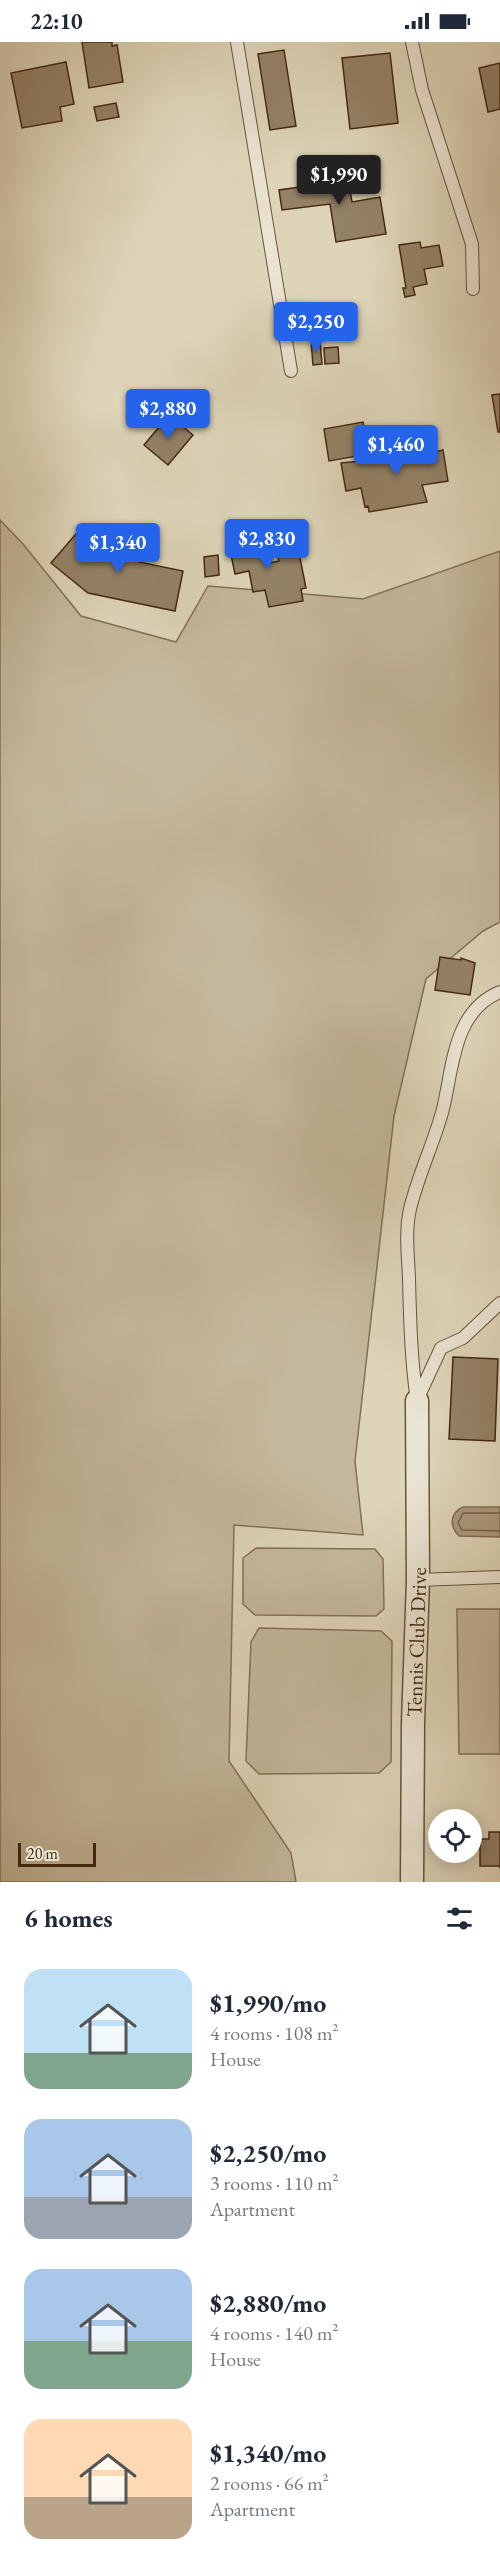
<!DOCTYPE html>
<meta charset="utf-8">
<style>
body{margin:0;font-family:"EB Garamond",serif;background:#f6f6f7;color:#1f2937;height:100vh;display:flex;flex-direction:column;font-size:22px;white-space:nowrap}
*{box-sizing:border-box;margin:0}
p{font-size:20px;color:#747a83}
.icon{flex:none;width:33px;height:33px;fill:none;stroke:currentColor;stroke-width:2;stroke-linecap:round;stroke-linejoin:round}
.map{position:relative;height:1840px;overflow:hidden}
.drawer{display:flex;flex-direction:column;background:#fff;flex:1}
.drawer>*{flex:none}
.fabs{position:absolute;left:428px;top:1767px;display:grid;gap:12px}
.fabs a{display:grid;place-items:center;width:54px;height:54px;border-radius:50%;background:#fff;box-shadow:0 3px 15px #0003;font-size:30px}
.scale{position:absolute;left:18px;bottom:15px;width:78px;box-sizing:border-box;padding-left:6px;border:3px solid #44280f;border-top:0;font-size:16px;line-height:21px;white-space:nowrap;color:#44280f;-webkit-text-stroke:4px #eae4d2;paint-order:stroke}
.price{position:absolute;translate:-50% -51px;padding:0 14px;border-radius:6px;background:#2563eb;color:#fff;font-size:20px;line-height:39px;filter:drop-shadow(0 2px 3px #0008)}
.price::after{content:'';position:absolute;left:50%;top:36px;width:18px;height:14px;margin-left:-9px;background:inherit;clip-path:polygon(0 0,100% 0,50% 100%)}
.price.on{background:#222;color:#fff}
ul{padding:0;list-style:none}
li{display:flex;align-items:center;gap:18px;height:150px;padding:0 24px}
li span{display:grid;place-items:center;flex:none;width:168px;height:120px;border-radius:18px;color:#555}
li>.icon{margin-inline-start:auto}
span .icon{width:72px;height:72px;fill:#fffc;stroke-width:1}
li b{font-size:26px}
h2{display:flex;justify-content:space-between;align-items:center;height:72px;padding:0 24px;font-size:26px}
.status{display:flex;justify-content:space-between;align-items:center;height:42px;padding:0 30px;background:#fff;direction:ltr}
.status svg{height:16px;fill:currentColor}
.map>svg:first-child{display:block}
.green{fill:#c4b89c;stroke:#847056;stroke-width:1.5}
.water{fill:#aa9a7f;stroke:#816c52;stroke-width:1.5}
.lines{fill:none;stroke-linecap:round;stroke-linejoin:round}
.shore{stroke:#776147;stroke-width:1.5}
.building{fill:#948267;stroke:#44280f;stroke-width:1.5}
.service-casing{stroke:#6a533a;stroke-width:14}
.minor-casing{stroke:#6a533a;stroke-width:25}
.service{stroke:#eae4d2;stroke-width:12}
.minor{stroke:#eae4d2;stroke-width:22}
.labels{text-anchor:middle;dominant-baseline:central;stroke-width:6;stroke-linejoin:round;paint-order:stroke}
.street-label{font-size:21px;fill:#44280f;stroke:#eae4d2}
</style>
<div class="status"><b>22:10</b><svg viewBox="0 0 49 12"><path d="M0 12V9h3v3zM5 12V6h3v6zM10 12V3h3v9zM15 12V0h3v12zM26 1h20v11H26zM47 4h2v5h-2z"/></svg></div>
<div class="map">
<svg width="500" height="1840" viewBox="0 0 500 1840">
<rect width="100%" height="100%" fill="#ded5b9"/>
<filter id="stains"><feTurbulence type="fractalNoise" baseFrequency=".00333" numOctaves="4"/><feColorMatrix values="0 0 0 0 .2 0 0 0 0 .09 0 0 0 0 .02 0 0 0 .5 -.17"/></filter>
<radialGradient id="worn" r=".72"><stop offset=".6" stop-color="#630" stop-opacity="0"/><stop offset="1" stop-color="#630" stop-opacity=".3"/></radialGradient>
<path class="green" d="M0,478L23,502L81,574L176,600L208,544L363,557L500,509V880L483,889L426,937L394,1074L355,1419L363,1493L234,1483L229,1719L291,1811L296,1840H0Z
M256,1506L375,1507L383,1517L384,1567L376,1574L255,1573L243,1562V1516Z
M457,1567H500V1712H459Z
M259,1586L381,1589L392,1599L391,1720L379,1731L259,1732L246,1719L251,1600Z"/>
<path class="water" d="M463,1465H500V1495L459,1494C449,1484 450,1471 463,1465Z"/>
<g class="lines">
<path class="shore" d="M500,1471H463L458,1481L462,1488L500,1489"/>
</g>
<path class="building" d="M82,0H112V4L117,3L123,40L89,46Z
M284,8L296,84L270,88L258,12Z
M390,11L398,81L350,87L342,16Z
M66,20L74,62L60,65L62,79L22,86L11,31Z
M500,21V67L488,70L479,26Z
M116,61L119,75L97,79L94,65Z
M347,130L352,160L380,155L386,192L336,200L330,162L282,168L279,148L308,144L306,137Z
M420,200L421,206L439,203L443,224L424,227L427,242L413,245L415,253L405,255L403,246H406L399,203Z
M311,299H320L322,322L313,323Z
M338,305L339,321L325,322L324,306Z
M500,352V390H498L492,353Z
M169,373L193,393L168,423L144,403Z
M363,380L369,412L329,419L324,387Z
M424,399L426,412L443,408L448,439L422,443L427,460L369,470L368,464L365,465L361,446L346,449L341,421L362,419V415L368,414L369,418L386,415L385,407Z
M244,485L247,500L259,497L265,522L279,519L278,515L299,511L306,546L301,547L303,559L269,565L265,548L253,550L249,529L235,532L226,489Z
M81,486L106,510L124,514L127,504L142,507L139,520L183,529L175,569L88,551L51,521Z
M218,513L219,533L205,535L204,515Z
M440,915L461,918V916L475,921L470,953L435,948Z
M453,1315L498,1317L495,1399L449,1397Z
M489,1790H500V1826L499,1824H480V1797H489Z"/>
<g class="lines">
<defs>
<path id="service" d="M237,0L291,329
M412,0L422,48L472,202L473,247
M417,1358L441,1306L463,1296L500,1261
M417,1359C411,1318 410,1277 409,1236C408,1213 405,1189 410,1167C418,1133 434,1101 443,1067C453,1026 453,969 500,950
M418,1538L500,1535"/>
<g id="minor">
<path id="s1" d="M412,1840L413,1681L418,1538L417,1359"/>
</g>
</defs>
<use href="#service" class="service-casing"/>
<use href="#minor" class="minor-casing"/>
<use href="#service" class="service"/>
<use href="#minor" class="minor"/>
</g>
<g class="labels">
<g class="street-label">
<text stroke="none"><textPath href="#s1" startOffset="240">Tennis Club Drive</textPath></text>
</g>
</g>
<rect width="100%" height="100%" filter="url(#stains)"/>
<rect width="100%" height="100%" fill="url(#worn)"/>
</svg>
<div class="fabs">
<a><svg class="icon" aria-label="locate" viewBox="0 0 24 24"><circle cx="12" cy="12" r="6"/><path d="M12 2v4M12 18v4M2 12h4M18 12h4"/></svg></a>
</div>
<div class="scale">20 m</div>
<b class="price on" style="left:339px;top:164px">$1,990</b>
<b class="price" style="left:316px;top:311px">$2,250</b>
<b class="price" style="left:168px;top:398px">$2,880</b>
<b class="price" style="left:396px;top:434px">$1,460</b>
<b class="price" style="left:267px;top:528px">$2,830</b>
<b class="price" style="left:118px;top:532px">$1,340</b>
</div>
<section class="drawer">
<h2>6 homes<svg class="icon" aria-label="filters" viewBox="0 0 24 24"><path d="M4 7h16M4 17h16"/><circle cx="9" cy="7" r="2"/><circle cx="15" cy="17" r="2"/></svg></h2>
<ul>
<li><span style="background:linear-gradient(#bfe0f5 70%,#7fa58c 0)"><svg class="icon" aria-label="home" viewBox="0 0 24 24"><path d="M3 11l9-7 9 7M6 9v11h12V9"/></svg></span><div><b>$1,990/mo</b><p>4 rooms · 108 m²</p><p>House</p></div></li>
<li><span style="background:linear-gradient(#a9c7e8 65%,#9aa5b1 0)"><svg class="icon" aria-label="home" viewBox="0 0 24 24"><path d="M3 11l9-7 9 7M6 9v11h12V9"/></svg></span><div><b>$2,250/mo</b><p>3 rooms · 110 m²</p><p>Apartment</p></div></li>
<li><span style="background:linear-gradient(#a9c7e8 60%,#7fa58c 0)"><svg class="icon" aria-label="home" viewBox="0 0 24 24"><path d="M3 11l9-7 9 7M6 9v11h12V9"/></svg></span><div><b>$2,880/mo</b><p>4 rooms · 140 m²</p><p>House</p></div></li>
<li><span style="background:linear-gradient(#ffd9b3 65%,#b9a48a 0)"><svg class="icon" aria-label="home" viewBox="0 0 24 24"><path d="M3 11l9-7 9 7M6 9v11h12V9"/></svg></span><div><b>$1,340/mo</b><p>2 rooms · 66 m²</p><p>Apartment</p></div></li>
</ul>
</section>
